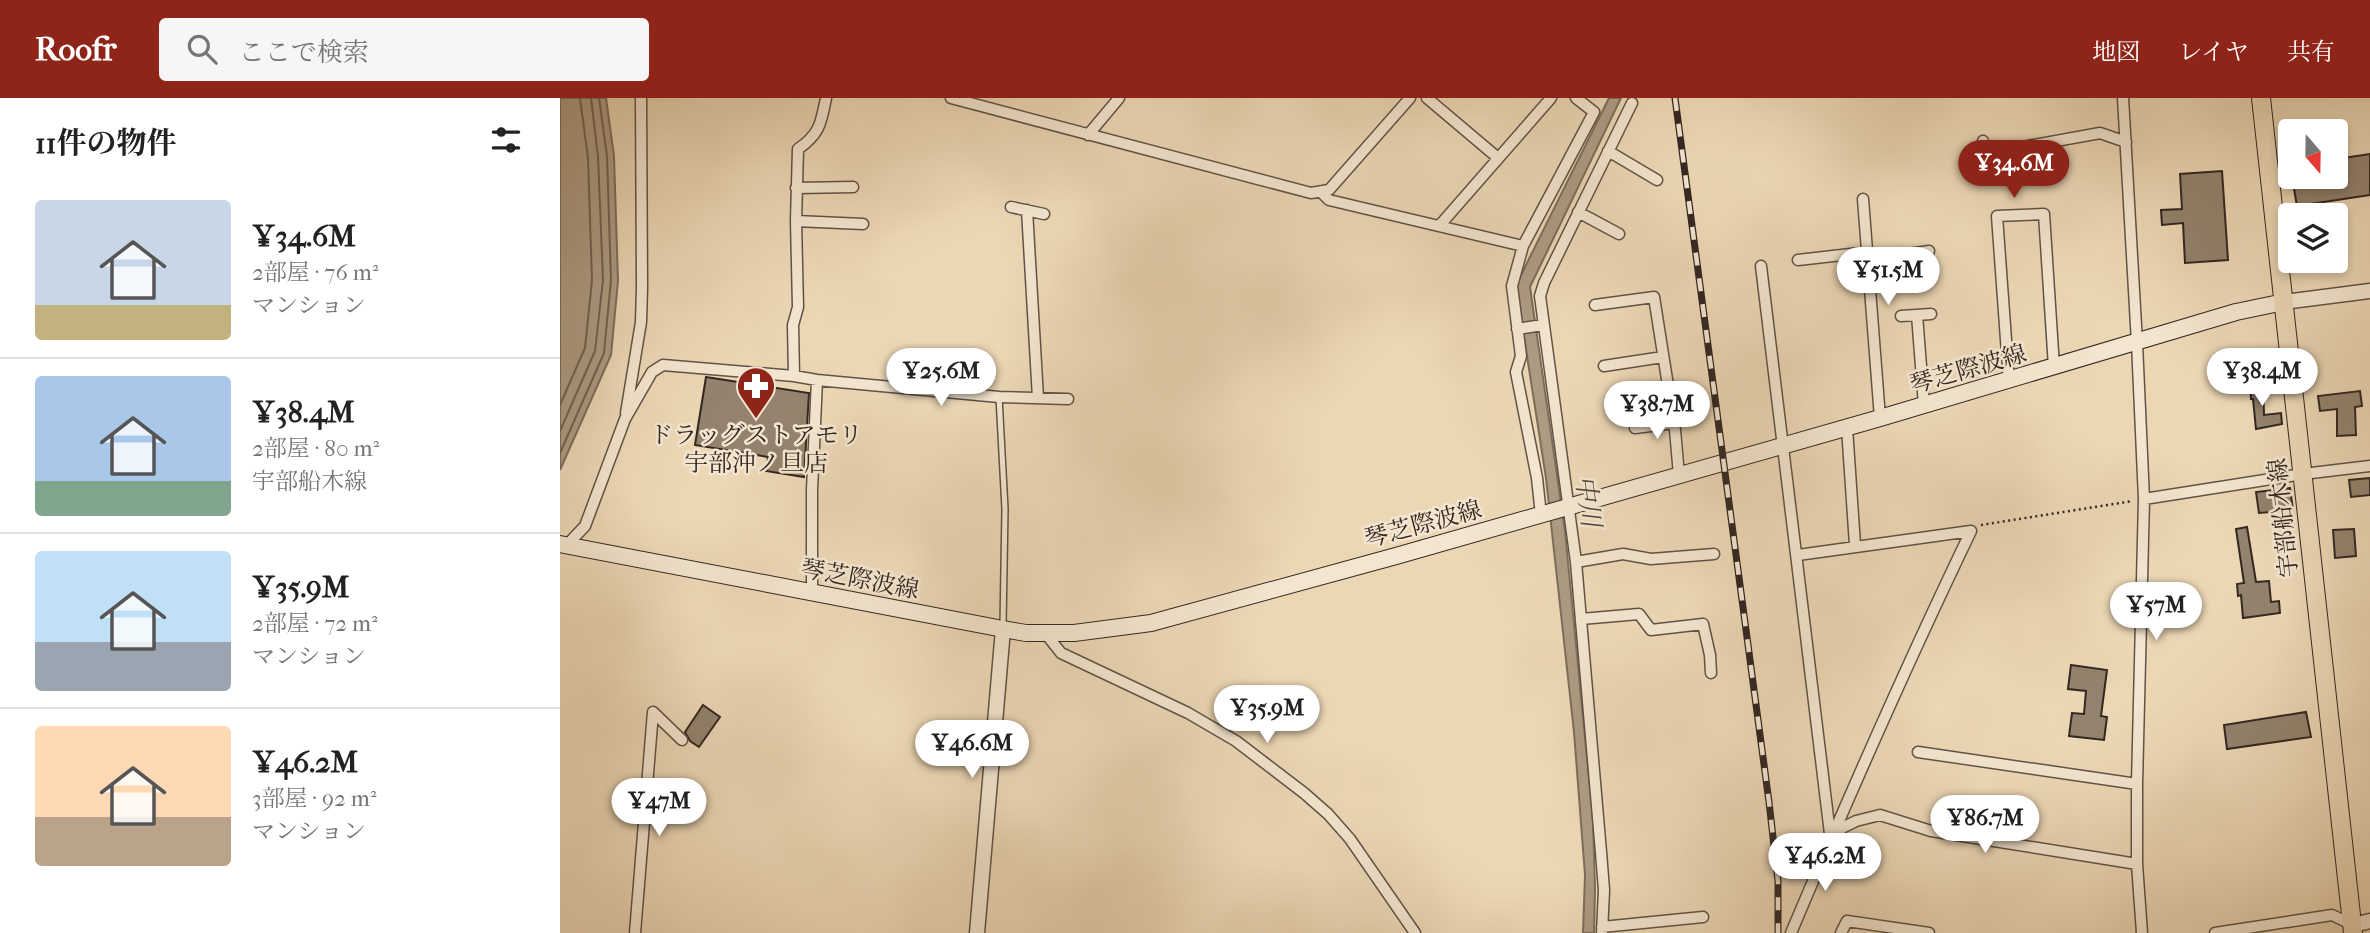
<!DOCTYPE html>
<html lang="ja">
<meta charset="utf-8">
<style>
body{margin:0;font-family:"IM FELL French Canon","Noto Serif JP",serif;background:#f6f6f6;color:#222;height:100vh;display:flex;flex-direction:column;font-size:26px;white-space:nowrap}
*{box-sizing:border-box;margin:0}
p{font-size:23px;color:#767676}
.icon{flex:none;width:38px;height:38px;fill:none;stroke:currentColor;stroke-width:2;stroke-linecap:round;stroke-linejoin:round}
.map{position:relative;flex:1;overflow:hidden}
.details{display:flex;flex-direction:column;background:#fff;width:560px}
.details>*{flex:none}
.needle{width:46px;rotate:160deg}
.fabs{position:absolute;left:1718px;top:21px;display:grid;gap:14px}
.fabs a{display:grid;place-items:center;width:70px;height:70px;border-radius:7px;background:#fff;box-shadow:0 4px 10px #0003;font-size:35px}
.price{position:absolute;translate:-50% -60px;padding:0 16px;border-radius:24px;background:#fff;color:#222;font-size:23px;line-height:46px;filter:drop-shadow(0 2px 4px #0008)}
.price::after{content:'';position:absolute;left:50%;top:42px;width:21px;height:16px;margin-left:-10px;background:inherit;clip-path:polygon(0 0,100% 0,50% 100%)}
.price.selected{background:#8f2418;color:#fff}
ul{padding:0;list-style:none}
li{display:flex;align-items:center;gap:21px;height:175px;padding:0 35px}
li+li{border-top:2px solid #e0e0e0}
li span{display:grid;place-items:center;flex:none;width:196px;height:140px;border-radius:7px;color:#555}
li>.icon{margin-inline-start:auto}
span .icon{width:84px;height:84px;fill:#fffc;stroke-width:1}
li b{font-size:30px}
h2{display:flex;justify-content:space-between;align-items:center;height:84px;padding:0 35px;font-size:30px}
header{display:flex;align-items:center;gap:42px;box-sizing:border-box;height:98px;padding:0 35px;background:#8f2418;color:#fff}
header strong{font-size:33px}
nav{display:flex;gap:38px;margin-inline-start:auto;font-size:24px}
.search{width:490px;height:63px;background:#f6f6f6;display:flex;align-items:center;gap:18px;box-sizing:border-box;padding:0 24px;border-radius:7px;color:#767676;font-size:26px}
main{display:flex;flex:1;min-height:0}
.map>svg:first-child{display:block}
.water{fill:#ad9b83;stroke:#7c6d5c;stroke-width:2}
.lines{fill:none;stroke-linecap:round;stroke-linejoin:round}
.shore{stroke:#706152;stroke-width:2}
.building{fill:#93836e;stroke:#332722;stroke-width:2}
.service-casing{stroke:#615347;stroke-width:8}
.minor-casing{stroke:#615347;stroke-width:13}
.tertiary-casing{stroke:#615347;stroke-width:17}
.secondary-casing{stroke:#332722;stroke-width:18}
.primary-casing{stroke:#332722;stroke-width:20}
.path{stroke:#332722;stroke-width:2.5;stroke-dasharray:2 3.5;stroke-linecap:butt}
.service{stroke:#f3e5cf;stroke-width:5}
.minor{stroke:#f3e5cf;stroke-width:10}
.tertiary{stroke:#f3e5cf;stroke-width:14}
.secondary{stroke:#f3e5cf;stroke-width:16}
.primary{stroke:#ecd7b5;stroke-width:18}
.rail-casing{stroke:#332722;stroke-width:7}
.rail{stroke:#f3e5cf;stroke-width:4.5;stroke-dasharray:13;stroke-linecap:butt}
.labels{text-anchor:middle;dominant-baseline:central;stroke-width:5;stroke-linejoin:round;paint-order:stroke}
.street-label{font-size:24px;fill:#332722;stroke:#f3e5cf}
.poi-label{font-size:24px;fill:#332722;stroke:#f3e5cf}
.water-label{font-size:26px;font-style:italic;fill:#584a3f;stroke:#f3e5cf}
</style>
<header>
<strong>Roofr</strong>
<div class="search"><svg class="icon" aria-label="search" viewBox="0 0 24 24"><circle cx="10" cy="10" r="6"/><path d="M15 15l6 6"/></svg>ここで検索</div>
<nav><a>地図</a><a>レイヤ</a><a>共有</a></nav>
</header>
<main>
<section class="details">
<h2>11件の物件<svg class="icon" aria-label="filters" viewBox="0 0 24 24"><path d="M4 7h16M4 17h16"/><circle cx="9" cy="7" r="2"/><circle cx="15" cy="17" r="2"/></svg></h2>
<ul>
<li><span style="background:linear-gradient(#c9d6e8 75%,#c2b280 0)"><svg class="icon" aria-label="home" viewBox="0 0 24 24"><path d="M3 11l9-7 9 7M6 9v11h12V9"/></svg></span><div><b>¥34.6M</b><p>2部屋 · 76 m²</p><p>マンション</p></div></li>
<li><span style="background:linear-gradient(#a9c7e8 75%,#7fa58c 0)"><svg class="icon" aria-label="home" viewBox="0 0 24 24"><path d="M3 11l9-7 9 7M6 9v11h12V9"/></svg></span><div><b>¥38.4M</b><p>2部屋 · 80 m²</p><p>宇部船木線</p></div></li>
<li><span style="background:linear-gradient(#bfe0f5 65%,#9aa5b1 0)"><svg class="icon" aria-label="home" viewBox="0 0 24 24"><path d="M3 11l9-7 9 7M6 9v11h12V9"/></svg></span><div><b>¥35.9M</b><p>2部屋 · 72 m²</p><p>マンション</p></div></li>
<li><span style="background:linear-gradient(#ffd9b3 65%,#b9a48a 0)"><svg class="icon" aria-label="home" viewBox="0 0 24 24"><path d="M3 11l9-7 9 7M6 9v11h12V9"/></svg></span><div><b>¥46.2M</b><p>3部屋 · 92 m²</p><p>マンション</p></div></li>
</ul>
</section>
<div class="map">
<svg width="1810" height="835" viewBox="0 0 1810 835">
<rect width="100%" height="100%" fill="#ecd7b5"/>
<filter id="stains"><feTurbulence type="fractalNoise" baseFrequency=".00286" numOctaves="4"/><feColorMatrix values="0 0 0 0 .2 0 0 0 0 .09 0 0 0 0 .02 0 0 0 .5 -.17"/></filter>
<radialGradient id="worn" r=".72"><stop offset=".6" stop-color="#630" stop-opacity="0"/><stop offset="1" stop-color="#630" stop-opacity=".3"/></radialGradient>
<path class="water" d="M0,0H46L54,58L58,183L51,257L0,372Z
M1049,0H1061L970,189L1005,433L1033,722L1035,790L1034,835H1023L1025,777L1014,634L986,380L956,187Z"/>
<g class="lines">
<path class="shore" d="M0,307L25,250L32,182L28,60L20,0
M0,333L35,253L43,182L38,59L31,0
M0,355L44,255L51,182L47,58L39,0"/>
</g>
<path class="building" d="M1810,56V97L1737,108L1732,79H1776V61Z
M1662,73L1668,162L1625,165L1623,125L1602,127L1601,112L1622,111L1620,76Z
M146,279L249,295L244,379L206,373L208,359L135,347Z
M1703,283L1704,317L1721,315L1722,326L1696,331L1693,301H1691L1690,284Z
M1800,293L1802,308L1795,309L1796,337L1777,338V311L1760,313L1758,298Z
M1810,380V397L1791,399L1789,382Z
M1730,390L1733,412L1699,415L1696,394Z
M1687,429L1696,484L1709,483L1711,504L1719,503L1720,515L1683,520L1681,497L1678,498L1677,486L1684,485L1676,431Z
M1794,431L1796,458L1775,460L1773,432Z
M1511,567L1547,572L1541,618L1547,619L1544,642L1509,638L1512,615L1524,616L1526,593L1508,591Z
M143,607L160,619L139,649L130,643L125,634Z
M1746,614L1751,639L1667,651L1664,627Z"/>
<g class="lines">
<defs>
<path id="service" d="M439,299L445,411L443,527"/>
<path id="minor" d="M391,0L751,95L769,92L850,0
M867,0L938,60
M1563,0L1577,245L1584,401L1577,686V766L1582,835
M528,37L559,0
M1423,43L1426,69
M1048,53L1097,82
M1424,56L1540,35L1566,44
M236,90L293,89
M761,94L769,102L963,148
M1303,101L1320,320
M451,109L484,116
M467,112L478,300
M1018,114L1059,136
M236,123L303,126
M880,127L991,0
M1238,162L1308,154
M1308,162L1369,153
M1201,168L1271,744
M1035,207L1094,199L1115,332L1119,377
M1357,217L1364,307
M1341,218L1371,216
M957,231L983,227
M1044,268L1103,259
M234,278L233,227L238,209L236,123L238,51C260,36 261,25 266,0
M1449,283L1437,118L1484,116L1494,269
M66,315L81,224L82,190L81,0
M1075,330L1114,325
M1287,330L1295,447
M1584,401L1743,376L1810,368
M981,417L977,380L956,274L961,258L952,188L963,148L1034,14L1016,0
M5,449L25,428L65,321L92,274L103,267L234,278L257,282L439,299L508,301
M1238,457L1411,433
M1016,464L1063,456L1091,461L1154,456
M252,495V392L257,282
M1021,521L1079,516L1091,532L1143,526L1150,557L1151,575
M486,536L501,555L628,615L676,643L744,695L768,716L790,741L855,835
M1358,654L1577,686
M1276,738L1282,730L1296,723L1320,717L1371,733L1577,766
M1042,829L1143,819
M75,835L93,614L122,642
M1042,835L1044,792L1041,754L1016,464L980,198L984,185L1072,5
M1231,835C1288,700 1347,566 1411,433
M1281,835L1287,823L1369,835
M1655,835L1772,817L1793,827"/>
<path id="tertiary" d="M1724,204L1810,193
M1793,827L1810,823
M417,835L443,531"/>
<path id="secondary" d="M0,446L443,531L466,535H514L591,525L836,458L1320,320L1676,214L1724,204"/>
<path id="primary" d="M1701,0L1793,835"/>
</defs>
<use href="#service" class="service-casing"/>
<use href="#minor" class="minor-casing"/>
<use href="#tertiary" class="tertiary-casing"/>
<use href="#secondary" class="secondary-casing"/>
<use href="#primary" class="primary-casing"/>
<path class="path" d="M1421,427L1573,403"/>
<use href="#service" class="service"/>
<use href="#minor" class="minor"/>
<use href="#tertiary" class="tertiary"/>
<use href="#secondary" class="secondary"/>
<use href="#primary" class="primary"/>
<defs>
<path id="rail" d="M1115,0L1209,704L1218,783V835"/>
</defs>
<use href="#rail" class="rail-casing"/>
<use href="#rail" class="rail"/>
</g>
<defs>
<symbol id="pharmacy-pin" viewBox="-11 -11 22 30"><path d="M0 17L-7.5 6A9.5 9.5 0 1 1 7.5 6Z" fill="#8f2418" stroke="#f3e5cf"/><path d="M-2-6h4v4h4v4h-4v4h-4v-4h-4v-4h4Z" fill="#fff"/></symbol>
</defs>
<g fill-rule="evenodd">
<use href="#pharmacy-pin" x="174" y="266" width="44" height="60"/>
</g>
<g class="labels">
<g class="street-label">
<text transform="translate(1408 271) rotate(-16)">琴芝際波線</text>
<text transform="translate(1723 420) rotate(-96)">宇部船木線</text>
<text transform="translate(863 426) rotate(-15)">琴芝際波線</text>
<text transform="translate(300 481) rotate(11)">琴芝際波線</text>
</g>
<g class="poi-label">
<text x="196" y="337">ドラッグストアモリ<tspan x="196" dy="28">宇部沖ノ旦店</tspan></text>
</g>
<g class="water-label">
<text transform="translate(1028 403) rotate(82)">中川</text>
</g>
</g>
<rect width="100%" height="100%" filter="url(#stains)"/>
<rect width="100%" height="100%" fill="url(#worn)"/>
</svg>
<div class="fabs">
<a><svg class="needle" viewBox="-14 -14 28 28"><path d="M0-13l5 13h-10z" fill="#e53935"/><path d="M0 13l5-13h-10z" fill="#767676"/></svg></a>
<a><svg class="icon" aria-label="layers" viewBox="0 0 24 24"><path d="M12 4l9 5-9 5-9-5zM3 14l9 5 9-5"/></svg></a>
</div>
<b class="price selected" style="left:1454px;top:102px">¥34.6M</b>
<b class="price" style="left:1328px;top:209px">¥51.5M</b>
<b class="price" style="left:381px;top:310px">¥25.6M</b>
<b class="price" style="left:1702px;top:310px">¥38.4M</b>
<b class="price" style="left:1097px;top:343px">¥38.7M</b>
<b class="price" style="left:1596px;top:544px">¥57M</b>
<b class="price" style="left:707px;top:647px">¥35.9M</b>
<b class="price" style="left:412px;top:682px">¥46.6M</b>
<b class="price" style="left:99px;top:740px">¥47M</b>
<b class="price" style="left:1425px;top:757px">¥86.7M</b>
<b class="price" style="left:1265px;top:795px">¥46.2M</b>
</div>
</main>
